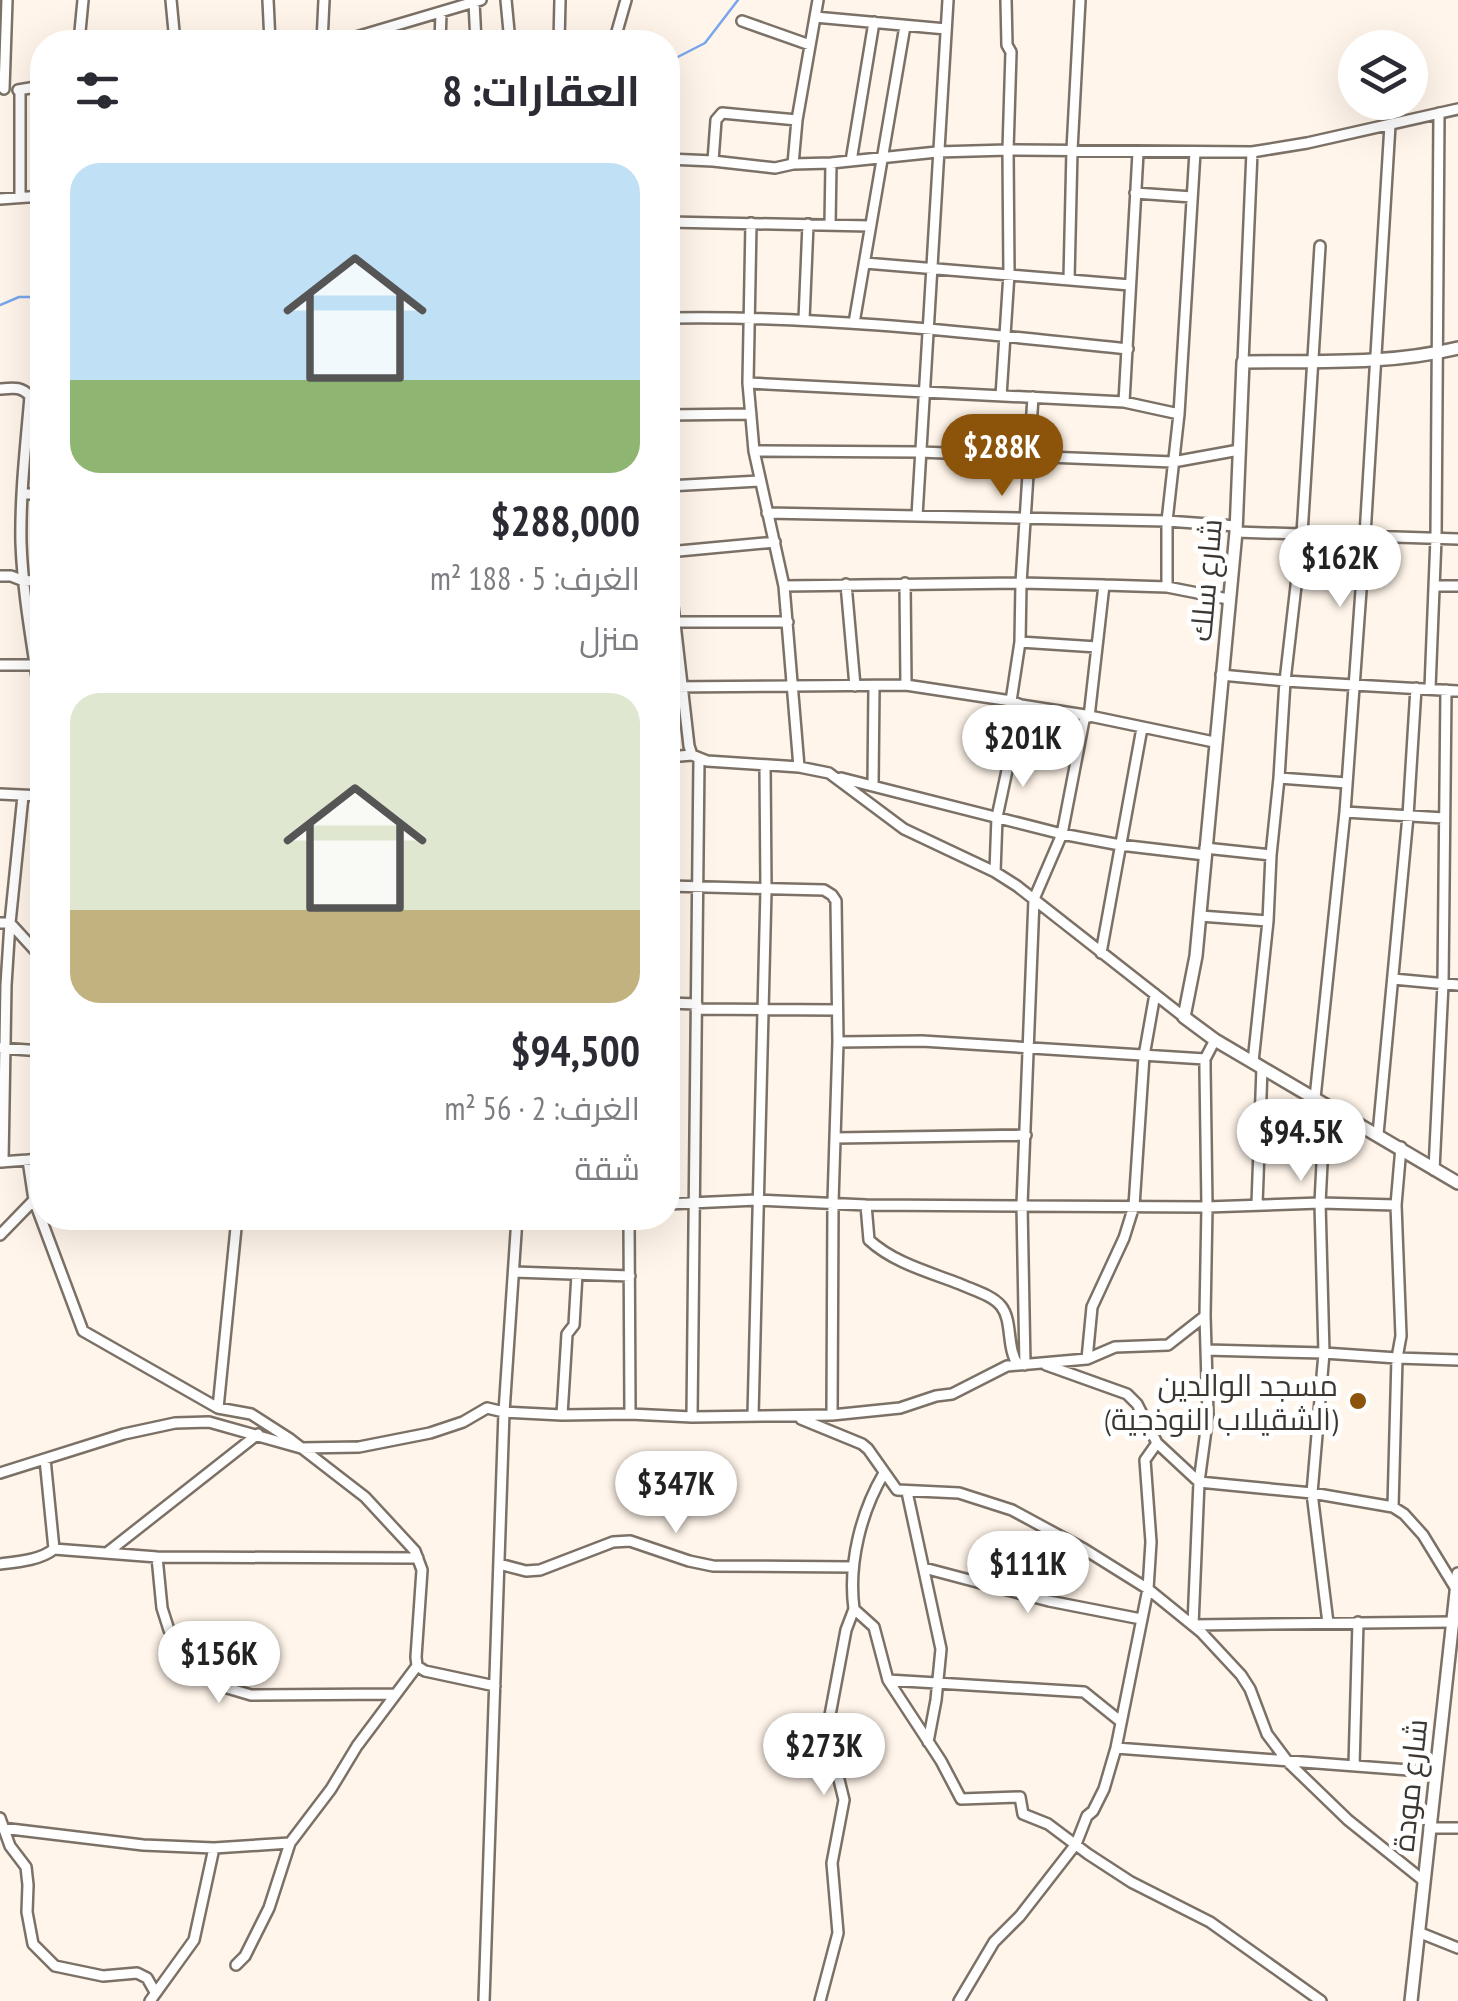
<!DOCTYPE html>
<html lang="ar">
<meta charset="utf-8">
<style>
body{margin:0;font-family:"PT Sans Narrow",Cairo,sans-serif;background:#f7f7f7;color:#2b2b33;direction:rtl;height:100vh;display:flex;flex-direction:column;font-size:38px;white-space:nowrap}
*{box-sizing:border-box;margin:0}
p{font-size:32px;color:#7c7c81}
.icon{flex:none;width:55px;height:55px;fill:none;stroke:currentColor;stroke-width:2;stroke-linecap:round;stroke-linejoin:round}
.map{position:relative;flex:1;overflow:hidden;direction:ltr}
.side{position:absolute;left:30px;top:30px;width:650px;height:1200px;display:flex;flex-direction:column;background:#fff;border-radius:40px;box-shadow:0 10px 40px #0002;direction:rtl}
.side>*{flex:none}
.controls{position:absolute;left:1338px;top:30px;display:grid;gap:20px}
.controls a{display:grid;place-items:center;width:90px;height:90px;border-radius:50%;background:#fff;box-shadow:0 10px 40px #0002;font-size:50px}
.price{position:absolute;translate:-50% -85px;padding:0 22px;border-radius:35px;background:#fff;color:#222;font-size:32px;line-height:65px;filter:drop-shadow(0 2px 5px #0008)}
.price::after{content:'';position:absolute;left:50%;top:60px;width:30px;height:22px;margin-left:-15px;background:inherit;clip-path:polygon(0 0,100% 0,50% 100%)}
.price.active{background:#8c540b;color:#fff}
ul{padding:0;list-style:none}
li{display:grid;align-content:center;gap:20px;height:530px;padding:0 40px}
li span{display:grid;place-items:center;height:310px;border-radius:30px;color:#555}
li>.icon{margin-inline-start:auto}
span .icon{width:180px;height:180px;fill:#fffc;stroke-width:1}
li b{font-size:42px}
h2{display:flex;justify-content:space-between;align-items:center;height:120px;padding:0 40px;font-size:42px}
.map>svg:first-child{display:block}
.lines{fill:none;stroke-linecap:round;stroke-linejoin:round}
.stream{stroke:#78a6ee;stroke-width:2.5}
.minor-casing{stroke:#7c7166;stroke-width:14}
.tertiary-casing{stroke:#7c7166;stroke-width:16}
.minor{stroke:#fff;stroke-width:9}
.tertiary{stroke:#fff;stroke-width:11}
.poi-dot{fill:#8c540b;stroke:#fff;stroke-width:4}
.labels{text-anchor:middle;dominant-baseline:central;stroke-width:10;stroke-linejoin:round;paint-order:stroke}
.street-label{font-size:30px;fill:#3c3732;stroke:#fff}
.poi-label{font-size:30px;fill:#3c3732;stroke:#fff;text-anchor:end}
</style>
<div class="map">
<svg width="1458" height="2001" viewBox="0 0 1458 2001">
<rect width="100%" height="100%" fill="#fff5ea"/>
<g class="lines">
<path class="stream" d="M668,62L705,43L738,0
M0,305L19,297H42"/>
<defs>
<path id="minor" d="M171,0L175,42
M268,0L270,42
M506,0L510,42
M474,2L476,42
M815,17L946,29
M742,21L810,45
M79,42L83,0
M322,42L324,0
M339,42L481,0
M440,42L441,13
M559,42L560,0
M614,42L626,0
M4,89L7,0
M18,90L42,86
M20,90V196
M668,159L713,161L775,168L793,164L831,163L937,152L1008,150L1252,152L1307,143L1458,109
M713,161L716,120L722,113L797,120
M851,161L874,22
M793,164L797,120L818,0
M1135,193L1192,197
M0,199L42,196
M668,222L870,226
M751,223L748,383L754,451L784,586L799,767
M830,225L831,163
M865,263L1130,285
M1069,279L1072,150L1080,0
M668,318C821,315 975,333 1128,349
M804,320L808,224
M854,323L905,26
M1243,362L1252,152
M748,383L1124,402L1179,414
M0,389C13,388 21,386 30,396C26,445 20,494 21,543C23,600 35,657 42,713
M1001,396L1009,274L1008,150L1011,52L1007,45L1006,0
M1124,402L1138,153
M668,415L751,414
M754,451L920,452L1173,462L1239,450
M668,486L759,481
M22,494H42
M767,513L1167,521L1236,526
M917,516L948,0
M1236,532L1458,539
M668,552L775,542
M668,562L689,746L692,755L707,761L799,767L829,773L904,829L995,872L1017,886L1184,1017
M0,576H11L24,581L42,580
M905,583L906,685
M846,584L855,686
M784,586L1021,583L1104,585L1167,587L1228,599
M1434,586H1458
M1167,587V521L1179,414L1195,152
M671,622H788
M1020,642L1097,647
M0,665H42
M1221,675L1285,681L1458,691
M668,687L906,685L1011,701L1021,705L1085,715L1214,742
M1430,688L1436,538L1439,113
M1011,701L1020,642L1021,583L1033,397
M1089,717L1104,585
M668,757L692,755
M841,778L1062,834L1120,845L1205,855
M1279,778L1347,783
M873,785L874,687
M0,794L42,796
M1345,812L1444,818
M1205,848L1271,855
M995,872L997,817L1021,705
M668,886L824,890L832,895L836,901L838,1042L833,1202L832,1415
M1200,916L1268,921
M0,923H10L42,958
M1101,953L1142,728
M1393,979L1458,985
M668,1003L697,1004
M696,1009L837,1010
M1215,1040L1205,1059V1069L1207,1207L1205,1316L1208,1415L1199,1482L1193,1625L1452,1622
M838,1042L922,1041L1205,1059
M0,1048L42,1051
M1253,1062L1268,921L1271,855L1279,778L1285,681L1302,534L1320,246
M1315,1098L1345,812L1365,535L1390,125
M1325,1104L1320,1203L1324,1353L1312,1493L1328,1623
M1378,1134L1408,816L1416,688
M835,1138L1026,1135
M28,1160L34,1200L83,1331L218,1408L251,1414L290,1439L365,1497L415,1551L422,1570L416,1657L417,1666L425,1671L495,1686
M0,1162L42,1159
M3,1162L6,985L10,923L23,796
M1434,1170L1443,984L1446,690
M668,1204L757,1200L866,1205L1207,1207L1320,1203L1396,1205
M1257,1204L1262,1068
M866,1205L869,1240C894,1263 929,1272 960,1284C973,1290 992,1295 1001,1306C1013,1321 1006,1347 1018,1365
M629,1218L630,1414
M0,1235L34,1200
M514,1272L630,1276
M1206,1350L1324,1353L1397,1358L1458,1360
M1087,1359L1092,1307L1124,1238L1134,1206L1144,1056L1155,994
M1025,1365L1022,1205L1034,899L1062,834L1085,715
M1046,1365L1127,1394L1137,1404L1157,1443L1199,1482L1312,1493L1393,1507L1404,1514L1423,1535L1456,1589
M218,1408L237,1218
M562,1415L567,1334L574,1325L577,1274
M753,1416L766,890L765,765
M692,1417L699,759
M801,1419L862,1444L868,1449L897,1490L959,1493L1012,1510L1084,1549L1148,1589L1201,1632L1241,1675L1250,1689L1267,1734L1288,1762L1348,1820L1424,1881
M0,1473L124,1434L175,1423L209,1422L301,1448L359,1447L430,1433L463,1422L487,1408L504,1412L562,1415L630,1414L692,1417L832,1415L900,1408L936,1396L952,1394L1007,1366L1087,1359L1115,1347L1168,1345L1205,1316
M884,1473C861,1512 848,1563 854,1609L874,1627L888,1680L941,1761L961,1799L1020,1797L1023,1814L1048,1824L1088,1854L1131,1882L1210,1922L1321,2001
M907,1492L941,1649L936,1700L928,1742
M1393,1507L1397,1358L1401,1336L1396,1205L1401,1147
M54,1549L157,1557L418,1558
M108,1552L258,1434
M157,1557L162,1608L169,1630L178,1644L208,1676L224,1687L251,1695L396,1694
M0,1564C17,1562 41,1560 54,1549L45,1459
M499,1564L526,1571L540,1570L613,1542L630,1541L689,1561L713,1566L853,1567
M924,1568L1049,1601L1141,1619
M888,1680L1084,1692L1120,1721
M1116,1748L1435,1772
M1354,1766L1358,1622
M0,1818L10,1846L26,1867L28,1885L27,1912L33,1944L55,1966L103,1976L137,1973L147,1978L155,1992
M2,1828L143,1845L214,1848
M1429,1828H1458
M1418,1932L1458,1948
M236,1965L245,1956L269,1908L290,1843L331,1789L357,1746L417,1666
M150,2001L194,1940L214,1848L290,1843
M484,2001L504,1412L517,1218
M820,2001L838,1933L832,1863L844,1800L827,1731L846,1630L854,1609
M959,2001L994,1942L1020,1916L1076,1844L1087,1816L1093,1811L1104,1789L1116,1748L1148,1589L1151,1542L1145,1460L1157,1443"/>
<path id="tertiary" d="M1458,348C1388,365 1315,361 1243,362L1236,532L1196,956L1184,1017L1215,1040L1458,1183
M1411,2001L1458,1574"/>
</defs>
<use href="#minor" class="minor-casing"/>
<use href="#tertiary" class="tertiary-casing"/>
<use href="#minor" class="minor"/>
<use href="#tertiary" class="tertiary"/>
</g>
<circle class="poi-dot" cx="1358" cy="1401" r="10"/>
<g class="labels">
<g class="street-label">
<text transform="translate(1205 580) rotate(-85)">شارع سلك</text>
<text transform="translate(1409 1785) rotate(-84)">شارع مودة</text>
</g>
<g class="poi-label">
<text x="1338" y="1384">مسجد الوالدين<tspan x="1338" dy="34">(الشقيلاب النوذجية)</tspan></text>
</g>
</g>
</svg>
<div class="controls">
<a><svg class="icon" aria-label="layers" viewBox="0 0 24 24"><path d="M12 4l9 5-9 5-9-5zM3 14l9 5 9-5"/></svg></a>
</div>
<b class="price active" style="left:1002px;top:499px">$288K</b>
<b class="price" style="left:1340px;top:610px">$162K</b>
<b class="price" style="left:1023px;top:790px">$201K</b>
<b class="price" style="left:1301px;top:1184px">$94.5K</b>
<b class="price" style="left:676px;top:1536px">$347K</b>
<b class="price" style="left:1028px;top:1616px">$111K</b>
<b class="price" style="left:219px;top:1706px">$156K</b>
<b class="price" style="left:824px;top:1798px">$273K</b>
<section class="side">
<h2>العقارات: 8<svg class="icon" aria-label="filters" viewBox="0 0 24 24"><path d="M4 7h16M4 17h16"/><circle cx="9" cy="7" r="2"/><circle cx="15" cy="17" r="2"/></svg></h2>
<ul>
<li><span style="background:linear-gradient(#bfe0f5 70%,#8fb573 0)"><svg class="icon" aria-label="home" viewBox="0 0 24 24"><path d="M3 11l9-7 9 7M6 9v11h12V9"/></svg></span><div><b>$288,000</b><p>الغرف: 5 · 188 m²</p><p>منزل</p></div></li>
<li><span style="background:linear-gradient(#dfe7d0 70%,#c2b280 0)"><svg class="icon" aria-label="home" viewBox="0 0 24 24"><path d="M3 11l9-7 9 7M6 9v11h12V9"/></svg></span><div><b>$94,500</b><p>الغرف: 2 · 56 m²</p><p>شقة</p></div></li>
</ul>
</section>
</div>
